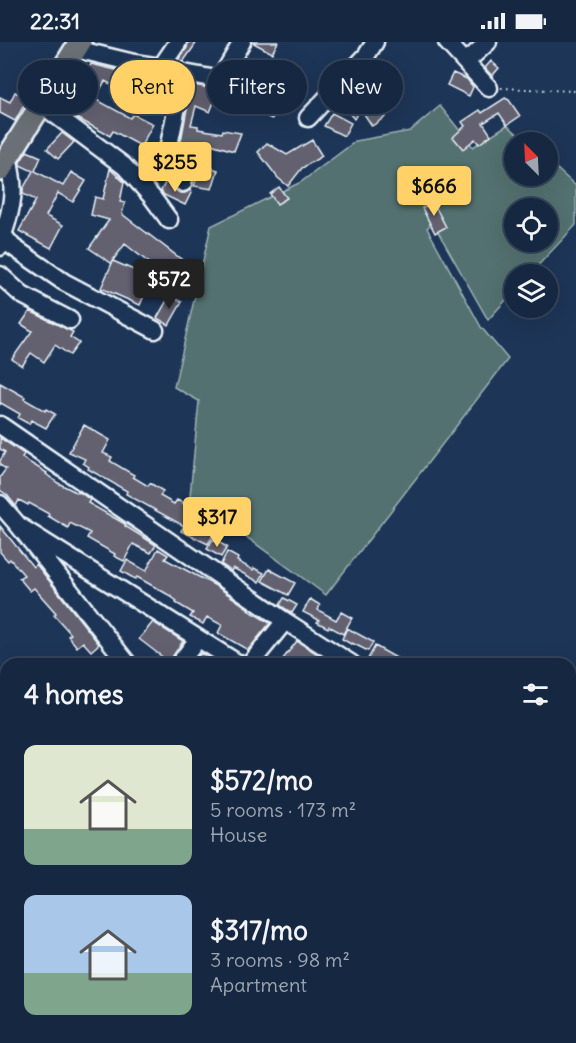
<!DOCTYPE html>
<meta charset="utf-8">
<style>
body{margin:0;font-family:Delius,sans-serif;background:#23344c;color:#f1f3f6;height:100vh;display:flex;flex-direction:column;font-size:22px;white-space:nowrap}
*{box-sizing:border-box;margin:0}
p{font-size:20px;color:#9ea6b1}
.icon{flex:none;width:33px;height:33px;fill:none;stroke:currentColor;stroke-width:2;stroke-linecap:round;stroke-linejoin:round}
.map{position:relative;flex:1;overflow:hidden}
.sheet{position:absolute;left:0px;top:616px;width:576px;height:386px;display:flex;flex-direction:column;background:#162841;border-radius:18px 18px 0 0;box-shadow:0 6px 24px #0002,0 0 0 2px #35445a}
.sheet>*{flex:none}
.banner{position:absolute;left:18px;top:18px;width:540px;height:54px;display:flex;gap:12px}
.needle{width:39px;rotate:336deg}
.fabs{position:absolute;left:504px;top:90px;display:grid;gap:12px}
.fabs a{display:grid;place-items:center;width:54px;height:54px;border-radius:50%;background:#162841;box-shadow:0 6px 24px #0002,0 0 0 2px #35445a;font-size:30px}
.price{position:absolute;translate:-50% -51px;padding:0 14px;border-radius:6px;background:#ffd166;color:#111;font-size:20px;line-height:39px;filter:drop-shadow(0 2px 3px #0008)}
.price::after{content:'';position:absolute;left:50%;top:36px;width:18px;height:14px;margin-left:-9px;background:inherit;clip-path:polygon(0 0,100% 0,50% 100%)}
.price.current{background:#222;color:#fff}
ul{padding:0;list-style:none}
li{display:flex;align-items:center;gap:18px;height:150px;padding:0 24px}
li span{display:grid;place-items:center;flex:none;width:168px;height:120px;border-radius:12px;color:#555}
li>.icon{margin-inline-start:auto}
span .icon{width:72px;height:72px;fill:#fffc;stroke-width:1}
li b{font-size:26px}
h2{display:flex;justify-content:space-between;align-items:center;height:72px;padding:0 24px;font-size:26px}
.tag{padding:0 21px;border-radius:27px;background:#162841;box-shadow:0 6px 24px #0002,0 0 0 2px #35445a;font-size:21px;line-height:54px}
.tag.current{background:#ffd166;color:#111}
.status{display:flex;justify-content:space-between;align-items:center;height:42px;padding:0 30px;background:#162841;direction:ltr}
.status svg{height:16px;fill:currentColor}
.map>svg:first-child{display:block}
.green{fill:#537170;stroke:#9eb1b4;stroke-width:1.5;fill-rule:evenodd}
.building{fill:#646170;stroke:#e8f1f8;stroke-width:1.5}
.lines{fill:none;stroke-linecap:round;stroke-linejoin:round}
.minor-casing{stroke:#e8f1f8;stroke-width:21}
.major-casing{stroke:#e8f1f8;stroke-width:26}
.path{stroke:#e8f1f8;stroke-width:2;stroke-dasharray:1.5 4.5;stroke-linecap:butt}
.minor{stroke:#1d3557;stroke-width:16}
.major{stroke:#6b7074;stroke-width:21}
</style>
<div class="status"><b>22:31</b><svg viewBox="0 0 49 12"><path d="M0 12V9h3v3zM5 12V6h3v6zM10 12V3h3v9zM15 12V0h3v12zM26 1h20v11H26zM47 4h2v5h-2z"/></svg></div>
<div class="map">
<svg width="576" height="1001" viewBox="0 0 576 1001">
<rect width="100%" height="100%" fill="#1d3557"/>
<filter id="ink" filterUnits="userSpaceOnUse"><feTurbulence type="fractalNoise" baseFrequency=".0167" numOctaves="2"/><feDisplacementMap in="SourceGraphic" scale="12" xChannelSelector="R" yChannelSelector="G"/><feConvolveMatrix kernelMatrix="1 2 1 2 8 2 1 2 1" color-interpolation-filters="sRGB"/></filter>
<g filter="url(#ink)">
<path class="green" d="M440,64L473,105L507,83L527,100H514V134H548V119L576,144V183L530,232H514V249L488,278L433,181L427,186L481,285L508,317L326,553L190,454L199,359L174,345L211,184L301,140L356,99L410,89ZM514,166H548V200H514Z"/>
<path class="building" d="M188,0H197L183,20L178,18L187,6Z
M252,0H278L272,11Z
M491,19L499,26L492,34L485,26Z
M91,22L120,29L137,32L149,39L139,58L105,39L95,57L130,76L133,72L153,82L141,104L113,89L110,94L77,76L66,68Z
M40,27L46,30L40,40L35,38Z
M453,31L467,37L473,45L469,54L447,43Z
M194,43L219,48L210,70L196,64L191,83L198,84V87L222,91L223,88L241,91L234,109L211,102L210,106L180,104L190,51Z
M21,49L28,56L15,79L0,71V55L10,60L15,50L19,52Z
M354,49L363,61L354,77L340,60Z
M253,54L259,55L278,65L272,77L247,66Z
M505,56L509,58L520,74L507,83L499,71L483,81L491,93L479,102L475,97L463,107L453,95L465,84L462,80L480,68L482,71Z
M377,63L385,75L372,84L364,72Z
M332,71L351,81L344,94L324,84Z
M62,91L74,100L58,117L47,107Z
M312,98L322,114L302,126L288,144L278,136L258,110L267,101L287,113Z
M27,109L41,115L35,129L63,144L71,130L86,139L73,160L58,151L46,174L63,183L51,206L19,189L36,158L23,152V147L33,129L20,123V120Z
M143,115L156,118L154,127L141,123Z
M202,123L218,128L212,147L194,144Z
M110,127L124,140L120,160L125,161L122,172L194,227L180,245L125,202L111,221L89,206L109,178L91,173L95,155L103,157Z
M166,139L173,142L175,148L180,151H185L190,148L192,149L185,163L164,153L161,149Z
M429,140L435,146L425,155L420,148Z
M279,145L287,156L277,162L270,152Z
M433,160L446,185L435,191L422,166Z
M113,219L152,236L140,263L101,246Z
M170,253L182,260L169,283L157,276Z
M30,269L73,290L70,295L79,301L70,313L55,303L44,320L31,311L22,324L12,317L32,289L21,282Z
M0,341L25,355L24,357L45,369L46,367L55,372L46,386L31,378L29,382L18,376L20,372L1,361L0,363Z
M84,383L110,398L103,411L112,415L110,419L134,433L133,435L148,444L150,441L163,449L160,454L174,462L177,458L191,465L185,475L203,485L204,484L215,490L208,502L181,489L184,484L126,452L127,449L88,427L89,425L83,421L85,417L69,410Z
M0,396L24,412L22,416L47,431L46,432L58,441L78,451L79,450L81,451L90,458L88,461L125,482V484L156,503L151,511L133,502L124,519L114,514L115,512L87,496L90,491L70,481L68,486L48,474L49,472L29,461L28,463L19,458L16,464L15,463L7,453L0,448V435L6,427L0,423V419L5,410L0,407Z
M0,484L33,525L36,522L99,602L91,609L83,600L77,605L68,594L71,592L54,573L56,571L34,546L30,549L19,536L24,533L10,517L8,519L0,510Z
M213,497L227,505L221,515L207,507Z
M158,507L168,513L165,517L216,544L249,567L248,568L270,581L248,608L218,591L222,583L207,575L203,582L190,575L193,571L176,561L177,559L167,552L137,535L135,537L121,529L127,518L146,529Z
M227,510L238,516L237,519L253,528L254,526L264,531L259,540L233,526L231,529L221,522Z
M269,527L295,541L288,553L262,539Z
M284,556L297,563L292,571L280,563Z
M310,557L320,563L318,568L336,578L341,570L352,576L343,592L329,584L328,586L317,580L319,578L303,570Z
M153,580L183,599L169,620L139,597Z
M347,586L373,600L368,609L352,601L351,602L342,597Z
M297,599L324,616L319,622H279Z
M375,604L407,622H378L368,617Z
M201,611L220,622H201L195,618Z"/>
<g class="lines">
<defs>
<path id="minor" d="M447,0L489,46
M76,7L134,21L161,25L178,0
M466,20L488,0
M173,29L260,45
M220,37L242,0
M41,62L124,124L152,155L169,178
M308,76L366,14L375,0
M183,141C184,137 185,134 185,130C184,119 170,119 169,103L184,31
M3,193C13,163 16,148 8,116
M0,205L3,193L13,205L64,240L155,288
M0,233L22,253L70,278
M0,383L285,579L352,622
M0,462L19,484L128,622
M19,484L239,622
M179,622L198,597
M250,622L285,579
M358,996L364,1001
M566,996L568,1001
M164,1001L168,996"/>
<path id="major" d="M0,128L80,0
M570,983L576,981
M375,1001L453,996"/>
</defs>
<use href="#minor" class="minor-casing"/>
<use href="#major" class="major-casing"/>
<path class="path" d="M501,46L576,49"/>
<use href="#minor" class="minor"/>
<use href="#major" class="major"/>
</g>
</g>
</svg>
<div class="fabs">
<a><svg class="needle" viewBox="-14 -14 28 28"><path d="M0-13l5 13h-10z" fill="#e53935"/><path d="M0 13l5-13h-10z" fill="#9ea6b1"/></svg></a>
<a><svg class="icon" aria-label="locate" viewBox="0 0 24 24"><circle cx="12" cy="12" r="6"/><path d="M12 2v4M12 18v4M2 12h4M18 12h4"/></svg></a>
<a><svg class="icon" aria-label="layers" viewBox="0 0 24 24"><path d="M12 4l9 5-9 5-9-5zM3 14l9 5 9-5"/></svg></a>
</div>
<b class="price" style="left:175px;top:151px">$255</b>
<b class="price" style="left:434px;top:175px">$666</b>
<b class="price current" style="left:169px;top:268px">$572</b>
<b class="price" style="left:217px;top:506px">$317</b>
<div class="banner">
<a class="tag">Buy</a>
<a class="tag current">Rent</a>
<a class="tag">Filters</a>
<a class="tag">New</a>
</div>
<section class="sheet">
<h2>4 homes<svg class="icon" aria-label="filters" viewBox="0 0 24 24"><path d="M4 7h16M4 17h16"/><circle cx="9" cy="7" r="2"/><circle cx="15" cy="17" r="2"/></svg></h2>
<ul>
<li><span style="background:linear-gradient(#dfe7d0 70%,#7fa58c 0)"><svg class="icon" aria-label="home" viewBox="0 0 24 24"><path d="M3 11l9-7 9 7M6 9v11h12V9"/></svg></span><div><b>$572/mo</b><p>5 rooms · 173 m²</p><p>House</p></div></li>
<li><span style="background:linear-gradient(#a9c7e8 65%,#7fa58c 0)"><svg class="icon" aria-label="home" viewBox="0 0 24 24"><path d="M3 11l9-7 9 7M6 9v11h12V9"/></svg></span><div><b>$317/mo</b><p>3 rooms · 98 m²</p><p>Apartment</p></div></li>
</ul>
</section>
</div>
